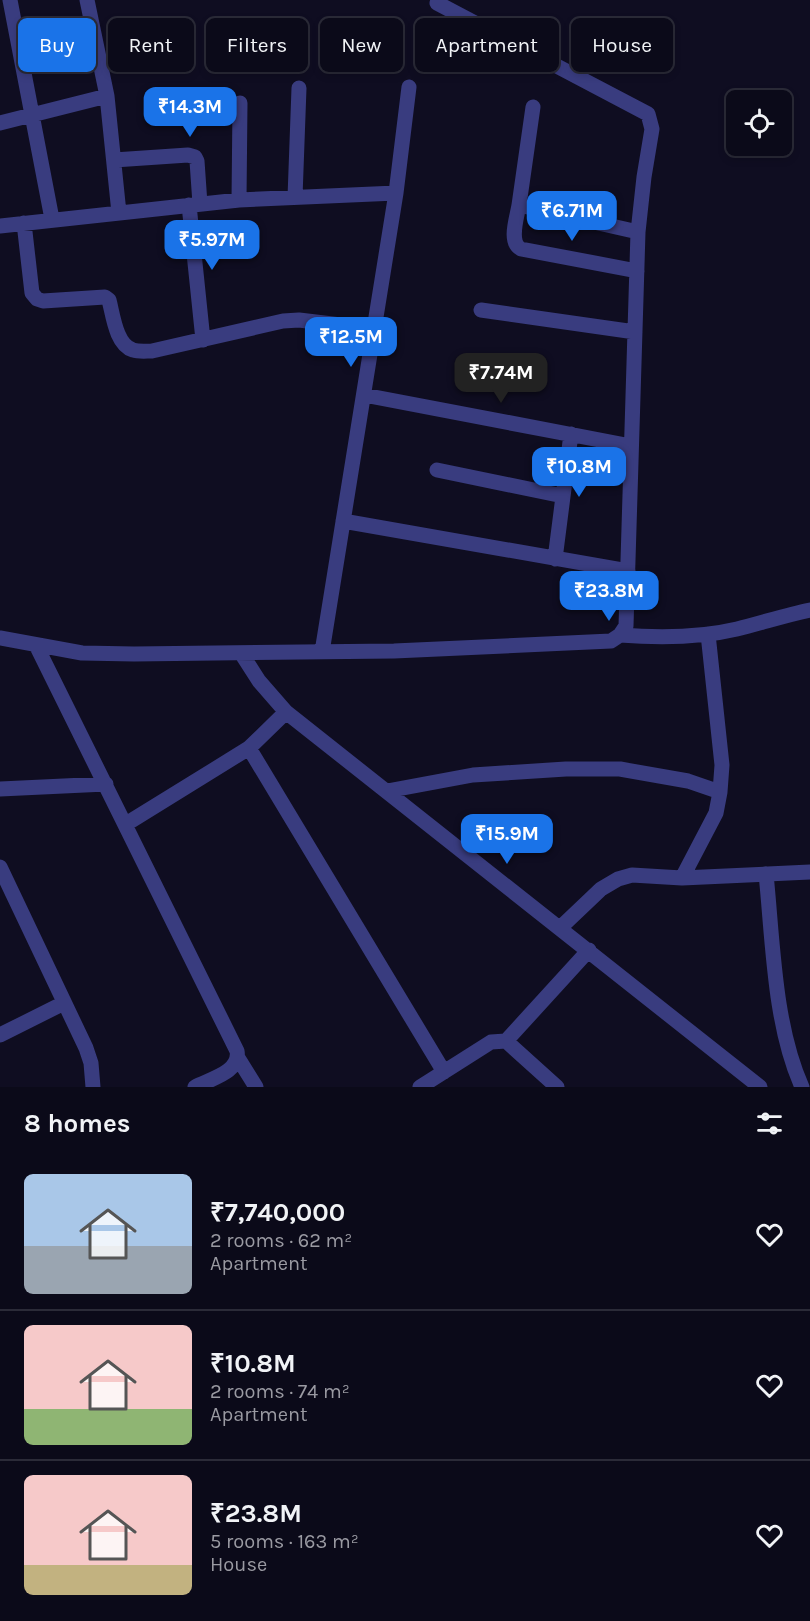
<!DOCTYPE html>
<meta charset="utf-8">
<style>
body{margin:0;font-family:Karla,sans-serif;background:#141322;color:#f1f3f6;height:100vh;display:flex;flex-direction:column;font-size:22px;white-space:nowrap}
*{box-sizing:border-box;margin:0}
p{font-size:20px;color:#9a9aa2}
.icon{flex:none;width:33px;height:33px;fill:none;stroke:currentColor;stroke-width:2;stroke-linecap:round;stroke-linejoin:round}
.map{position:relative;height:1087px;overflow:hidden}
.panel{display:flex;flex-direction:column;background:#0b0a19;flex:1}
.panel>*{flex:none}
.guide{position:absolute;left:18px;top:18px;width:774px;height:54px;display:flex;gap:12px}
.controls{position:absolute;left:726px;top:90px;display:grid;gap:12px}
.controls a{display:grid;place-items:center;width:66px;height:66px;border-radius:9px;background:#0b0a19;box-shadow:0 3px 9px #0003,0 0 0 2px #2b2b38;font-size:30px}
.price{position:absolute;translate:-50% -51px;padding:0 14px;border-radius:12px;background:#1a73e8;color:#fff;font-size:20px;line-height:39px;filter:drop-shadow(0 2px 3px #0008)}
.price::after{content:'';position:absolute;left:50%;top:36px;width:18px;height:14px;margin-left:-9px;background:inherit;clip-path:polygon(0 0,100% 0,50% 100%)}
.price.active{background:#222;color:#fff}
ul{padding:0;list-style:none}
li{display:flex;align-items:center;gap:18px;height:150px;padding:0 24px}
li+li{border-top:2px solid #2b2b38}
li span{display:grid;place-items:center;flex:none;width:168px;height:120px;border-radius:9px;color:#555}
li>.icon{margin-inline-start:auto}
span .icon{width:72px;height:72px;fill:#fffc;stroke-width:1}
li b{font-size:26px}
h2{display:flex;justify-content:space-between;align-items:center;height:72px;padding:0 24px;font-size:26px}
.pill{padding:0 21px;border-radius:9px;background:#0b0a19;box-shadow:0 3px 9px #0003,0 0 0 2px #2b2b38;font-size:21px;line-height:54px}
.pill.active{background:#1a73e8;color:#fff}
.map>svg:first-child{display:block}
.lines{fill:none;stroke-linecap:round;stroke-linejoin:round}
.minor{stroke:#393c7f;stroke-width:15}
</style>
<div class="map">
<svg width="810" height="1087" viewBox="0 0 810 1087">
<rect width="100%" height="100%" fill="#0f0d21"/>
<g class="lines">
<path class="minor" d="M10,0L52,219
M87,0L107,96L119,213
M437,3L648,114L652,129L644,177L638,232
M0,123L107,96
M114,160L188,155L195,157L197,161L200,204
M295,197L299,88
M239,200L240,103
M189,205L203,340
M519,205C517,218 508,242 521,249L637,271
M24,223L32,293L37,299L43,301L105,297L109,300C113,315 116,345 133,350C139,352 146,351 152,351L283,321L299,320L374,329
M0,226L239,200L396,193
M481,310L635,332
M364,395L631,446
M437,470L563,496
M343,521L628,571
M555,559L571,434
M620,635C659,638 699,638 737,629C762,623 785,615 810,610
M0,638L82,653L134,654L394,651L611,641L620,635L626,626L638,232L519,205L533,107
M36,645L237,1051C241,1072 210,1079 195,1087
M322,652L396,193L409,87
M241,653L259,681L286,712L760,1087
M249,748L444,1072
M0,789L106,784
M387,791L473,775L566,769H620L688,781L720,792
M126,824L249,748L286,712
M0,867L86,1048L91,1063L93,1087
M766,874C773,942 774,1025 802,1087
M682,878L716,813L720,792L722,765L708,634
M560,928L601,889L618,879L632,875L682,878L810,872
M0,1035L64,1003
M506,1041L589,950
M238,1058L256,1087
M420,1087L491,1042L506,1041L557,1087"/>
</g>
</svg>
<div class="controls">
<a><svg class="icon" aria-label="locate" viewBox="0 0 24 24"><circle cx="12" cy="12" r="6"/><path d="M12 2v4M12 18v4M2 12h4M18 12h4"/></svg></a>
</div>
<b class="price" style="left:190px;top:138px">₹14.3M</b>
<b class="price" style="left:572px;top:242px">₹6.71M</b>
<b class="price" style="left:212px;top:271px">₹5.97M</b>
<b class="price" style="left:351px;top:368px">₹12.5M</b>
<b class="price active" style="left:501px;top:404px">₹7.74M</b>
<b class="price" style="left:579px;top:498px">₹10.8M</b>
<b class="price" style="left:609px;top:622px">₹23.8M</b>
<b class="price" style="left:507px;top:865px">₹15.9M</b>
<div class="guide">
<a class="pill active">Buy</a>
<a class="pill">Rent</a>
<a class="pill">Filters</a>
<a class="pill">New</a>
<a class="pill">Apartment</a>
<a class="pill">House</a>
</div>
</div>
<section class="panel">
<h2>8 homes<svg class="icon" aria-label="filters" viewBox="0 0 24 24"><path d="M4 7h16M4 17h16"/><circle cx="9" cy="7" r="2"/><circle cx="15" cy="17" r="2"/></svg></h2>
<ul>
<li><span style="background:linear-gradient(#a9c7e8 60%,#9aa5b1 0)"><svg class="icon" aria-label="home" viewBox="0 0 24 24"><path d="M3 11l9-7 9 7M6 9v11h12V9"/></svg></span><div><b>₹7,740,000</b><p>2 rooms · 62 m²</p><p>Apartment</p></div><svg class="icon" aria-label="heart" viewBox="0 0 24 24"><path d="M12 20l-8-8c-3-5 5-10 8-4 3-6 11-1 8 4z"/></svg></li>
<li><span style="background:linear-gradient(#f6c9c9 70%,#8fb573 0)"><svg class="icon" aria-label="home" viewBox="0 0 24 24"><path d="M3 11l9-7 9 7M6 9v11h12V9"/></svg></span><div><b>₹10.8M</b><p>2 rooms · 74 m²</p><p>Apartment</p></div><svg class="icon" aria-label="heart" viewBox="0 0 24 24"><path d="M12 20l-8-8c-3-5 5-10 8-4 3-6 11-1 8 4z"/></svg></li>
<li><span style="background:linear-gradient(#f6c9c9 75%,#c2b280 0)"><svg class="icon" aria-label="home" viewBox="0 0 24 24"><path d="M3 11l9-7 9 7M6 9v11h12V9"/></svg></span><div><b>₹23.8M</b><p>5 rooms · 163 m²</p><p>House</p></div><svg class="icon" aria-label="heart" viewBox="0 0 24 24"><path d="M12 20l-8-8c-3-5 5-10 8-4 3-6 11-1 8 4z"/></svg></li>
</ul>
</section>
